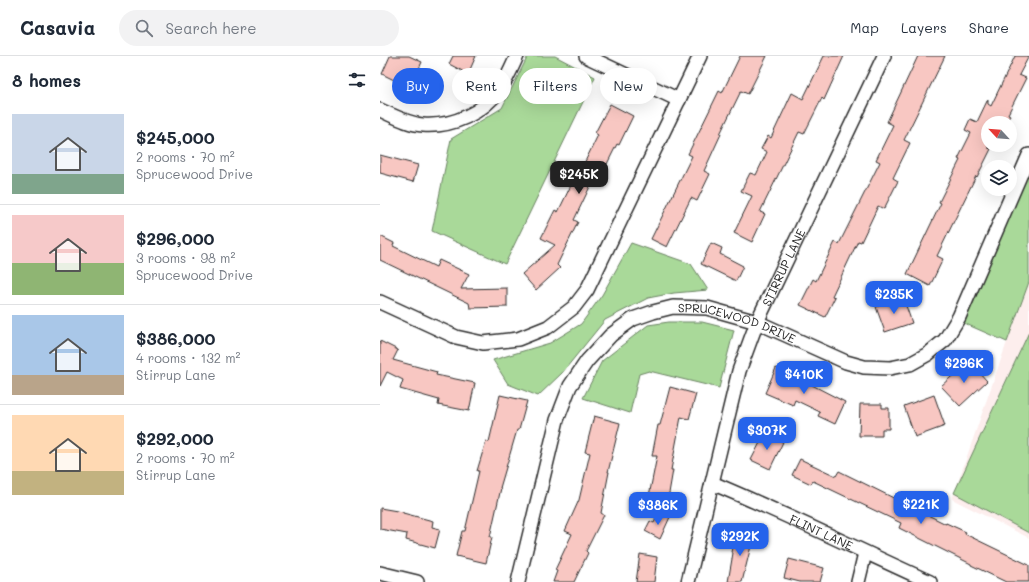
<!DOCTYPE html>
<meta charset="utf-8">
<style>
body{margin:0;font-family:Mali,sans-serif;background:#f2f2f3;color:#1f2937;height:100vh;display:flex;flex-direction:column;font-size:15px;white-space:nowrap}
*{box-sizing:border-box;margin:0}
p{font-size:13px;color:#747a83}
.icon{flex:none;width:22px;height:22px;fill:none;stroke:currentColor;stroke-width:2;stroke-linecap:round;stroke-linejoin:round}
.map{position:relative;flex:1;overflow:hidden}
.side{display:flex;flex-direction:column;background:#fff;width:380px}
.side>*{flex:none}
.hud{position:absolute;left:12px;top:12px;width:380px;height:36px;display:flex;gap:8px}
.needle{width:26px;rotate:296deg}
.controls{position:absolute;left:601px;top:60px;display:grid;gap:8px}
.controls a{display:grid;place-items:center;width:36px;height:36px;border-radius:50%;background:#fff;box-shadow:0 4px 16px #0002;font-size:20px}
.price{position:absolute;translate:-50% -34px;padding:0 9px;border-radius:8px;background:#2563eb;color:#fff;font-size:13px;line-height:26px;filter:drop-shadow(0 1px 2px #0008)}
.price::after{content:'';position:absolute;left:50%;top:24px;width:12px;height:9px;margin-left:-6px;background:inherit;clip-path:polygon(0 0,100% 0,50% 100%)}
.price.active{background:#222;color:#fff}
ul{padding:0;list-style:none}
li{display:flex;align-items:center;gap:12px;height:100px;padding:0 12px}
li+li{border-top:1px solid #e0e1e3}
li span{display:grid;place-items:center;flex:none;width:112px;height:80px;border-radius:0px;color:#555}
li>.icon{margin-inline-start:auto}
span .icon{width:48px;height:48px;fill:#fffc;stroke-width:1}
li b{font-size:17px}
h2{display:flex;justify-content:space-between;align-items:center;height:48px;padding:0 12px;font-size:17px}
.tag{padding:0 14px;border-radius:18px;background:#fff;box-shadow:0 4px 16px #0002;font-size:14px;line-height:36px}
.tag.active{background:#2563eb;color:#fff}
header{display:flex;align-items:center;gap:24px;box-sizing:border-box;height:56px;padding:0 20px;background:#fff;border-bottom:1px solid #e0e1e3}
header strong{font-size:19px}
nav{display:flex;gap:22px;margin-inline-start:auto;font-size:14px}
.search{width:280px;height:36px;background:#f2f2f3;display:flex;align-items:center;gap:10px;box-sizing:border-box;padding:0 14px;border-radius:22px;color:#747a83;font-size:15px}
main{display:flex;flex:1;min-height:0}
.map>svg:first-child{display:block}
.built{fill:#fdeeed}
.green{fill:#a9d999;stroke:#6a8262}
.building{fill:#f8c7c2;stroke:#2b2b2b}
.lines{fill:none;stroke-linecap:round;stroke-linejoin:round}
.street-casing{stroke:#2b2b2b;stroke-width:16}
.street{stroke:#fff;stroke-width:13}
.labels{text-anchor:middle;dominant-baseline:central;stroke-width:4;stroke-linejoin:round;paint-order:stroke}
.street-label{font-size:12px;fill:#2b2b2b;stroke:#fff}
</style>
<header>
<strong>Casavia</strong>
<div class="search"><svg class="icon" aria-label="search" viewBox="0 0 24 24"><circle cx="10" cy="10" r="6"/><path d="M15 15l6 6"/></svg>Search here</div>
<nav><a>Map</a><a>Layers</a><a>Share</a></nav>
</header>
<main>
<section class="side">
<h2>8 homes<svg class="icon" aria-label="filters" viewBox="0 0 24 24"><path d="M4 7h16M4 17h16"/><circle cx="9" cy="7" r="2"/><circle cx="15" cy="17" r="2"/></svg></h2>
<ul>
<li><span style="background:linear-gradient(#c9d6e8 75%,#7fa58c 0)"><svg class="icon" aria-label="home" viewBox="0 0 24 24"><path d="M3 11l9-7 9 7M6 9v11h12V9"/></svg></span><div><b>$245,000</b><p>2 rooms · 70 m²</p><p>Sprucewood Drive</p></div></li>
<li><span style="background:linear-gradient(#f6c9c9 60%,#8fb573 0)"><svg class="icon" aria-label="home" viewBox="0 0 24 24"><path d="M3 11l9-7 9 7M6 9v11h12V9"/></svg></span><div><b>$296,000</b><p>3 rooms · 98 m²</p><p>Sprucewood Drive</p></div></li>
<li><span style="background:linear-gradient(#a9c7e8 75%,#b9a48a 0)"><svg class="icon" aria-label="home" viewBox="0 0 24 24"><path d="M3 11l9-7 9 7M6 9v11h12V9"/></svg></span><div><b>$386,000</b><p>4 rooms · 132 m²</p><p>Stirrup Lane</p></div></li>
<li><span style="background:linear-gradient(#ffd9b3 70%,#c2b280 0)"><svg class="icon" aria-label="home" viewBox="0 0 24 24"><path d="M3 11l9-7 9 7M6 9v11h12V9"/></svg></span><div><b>$292,000</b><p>2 rooms · 70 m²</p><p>Stirrup Lane</p></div></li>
</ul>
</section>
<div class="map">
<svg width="649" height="526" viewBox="0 0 649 526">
<rect width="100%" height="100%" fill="#fff"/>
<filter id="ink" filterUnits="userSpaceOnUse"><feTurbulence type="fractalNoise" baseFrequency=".025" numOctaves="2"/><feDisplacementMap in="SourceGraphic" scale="8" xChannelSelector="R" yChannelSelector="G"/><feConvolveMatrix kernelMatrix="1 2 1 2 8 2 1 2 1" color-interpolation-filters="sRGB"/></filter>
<g filter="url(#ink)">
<path class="built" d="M649,226V482L572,443L627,286Z"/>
<path class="green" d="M148,0H175L215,21L125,208L52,175L71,83L122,52Z
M649,104V226L627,286L579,265Z
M251,187L311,208L328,234L294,237L268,242L225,264L182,317L158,340L128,328L113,304L170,287L201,268L222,239Z
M289,266H322L354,274L339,332L269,315L259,318L250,357L203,342L222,305L268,269Z
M649,276V477L574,437Z"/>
<path class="building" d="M10,0H29L42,6L30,32L2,18Z
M73,0H96L88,18L69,8Z
M360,0H387L368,38L361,35L340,78H341L324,115L330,118L317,145L311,142L287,191L271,183L312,100L308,98L339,35L342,37Z
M444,0H464L444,44L442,42L424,78L419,76L402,111L380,156L385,158L372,186L354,177L372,140L361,135L370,117L376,119L387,96L381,93L388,80L391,82L412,37L423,43Z
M538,0H565L524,84L530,87L513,122L518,125L504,153L498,150L481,186L478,185L452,240L455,241L445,261L420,249L433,223L436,225L455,186L459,188L500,106L496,104L513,69L507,66Z
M635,0H649L639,19L646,22L628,58L630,59L626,67H608V92L611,93L597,121L596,120L557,200L563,203L550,230L527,218L561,147L559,146L580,104L578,103L591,77L585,74L590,63L597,66L608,43V48L611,50Z
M230,48L253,60L239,89L237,88L221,120L216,118L194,164L198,166L177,209L180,212L156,234L142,218L175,189L161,182L175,154L178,156L195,121L197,122L218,79L215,77Z
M0,99L38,109L33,126L0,117Z
M0,180L14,187L13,190L56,211L59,204L89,218L81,233L127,232V251L90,252L89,247L0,204Z
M331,187L342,192L340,198L363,210L356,225L321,208Z
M523,241L532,267L505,276L496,251Z
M0,285L18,294L13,304L57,316L56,319L95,327L89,355L58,349L59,344L20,333L23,324L7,316L0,330Z
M589,305L607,325L580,350L561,330Z
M396,312L432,328V329L465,346L455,368L438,360L440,356L415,344L413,349L385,337Z
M290,331L316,338L309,363L301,361L291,414H293L288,443L269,440L277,400H272L278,369H280Z
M120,339L147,345L139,374H137L120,432H121L110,481H112L106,507L76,500L82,475H85L99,415H97L106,385L109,386Z
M554,339L565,370L535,381L524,350Z
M480,348H502V352H509V373H502V380H479Z
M214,360L240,367L228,416H229L221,457L224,459L206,495L208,497L194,526H173L177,515L175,514L192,478L185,475L199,444L210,397L205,396Z
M385,377L403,386L390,413L371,404Z
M420,403L456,420L459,415L566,468V467L586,476L585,478L649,509V526H626L591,509V508L519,472L521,467L433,425L431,428L412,419Z
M0,452L23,456V457L53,465L52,471L60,473L55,492L26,484L27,478L0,473Z
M279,456L290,461L280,483L265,475L270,465L274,467Z
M356,477L373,482L362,526H348L353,497L351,496Z
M260,498L277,501L274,526H256Z
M409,503L444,512L440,526H420L404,522Z"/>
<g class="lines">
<defs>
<g id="street">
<path d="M206,0L299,44"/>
<path d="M0,54C14,60 28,68 43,69C73,71 103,57 120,33C127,23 132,11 137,0"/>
<path d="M0,246L76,281L103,287L138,283L168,271L194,251L207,234L320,0"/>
<path id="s1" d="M332,427C406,458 477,493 550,526"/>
<path d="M0,517L37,526"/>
<path id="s2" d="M138,526L177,364L190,330L207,305L231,279L253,263L273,256L293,251L327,252L377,266L466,306L484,311L510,312L530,308L548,298L565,284L579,261L649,99"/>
<path id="s3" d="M308,526L359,315L377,266L504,0"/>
<path d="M478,526L485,497"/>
</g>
</defs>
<use href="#street" class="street-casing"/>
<use href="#street" class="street"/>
</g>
</g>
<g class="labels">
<g class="street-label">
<text stroke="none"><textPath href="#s3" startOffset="330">STIRRUP LANE</textPath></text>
<text stroke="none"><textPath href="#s2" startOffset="404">SPRUCEWOOD DRIVE</textPath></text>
<text stroke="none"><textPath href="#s1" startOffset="120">FLINT LANE</textPath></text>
</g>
</g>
</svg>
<div class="controls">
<a><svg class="needle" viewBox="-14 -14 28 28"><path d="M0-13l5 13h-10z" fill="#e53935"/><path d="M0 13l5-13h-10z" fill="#747a83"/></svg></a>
<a><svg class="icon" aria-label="layers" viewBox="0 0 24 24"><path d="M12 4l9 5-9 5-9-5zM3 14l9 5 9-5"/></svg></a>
</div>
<b class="price active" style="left:199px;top:139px">$245K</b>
<b class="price" style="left:514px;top:259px">$235K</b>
<b class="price" style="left:584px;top:328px">$296K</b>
<b class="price" style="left:424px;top:339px">$410K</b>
<b class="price" style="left:387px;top:395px">$307K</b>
<b class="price" style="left:541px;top:469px">$221K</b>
<b class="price" style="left:278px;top:470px">$386K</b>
<b class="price" style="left:360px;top:501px">$292K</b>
<div class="hud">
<a class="tag active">Buy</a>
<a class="tag">Rent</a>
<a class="tag">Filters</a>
<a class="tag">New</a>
</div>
</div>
</main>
